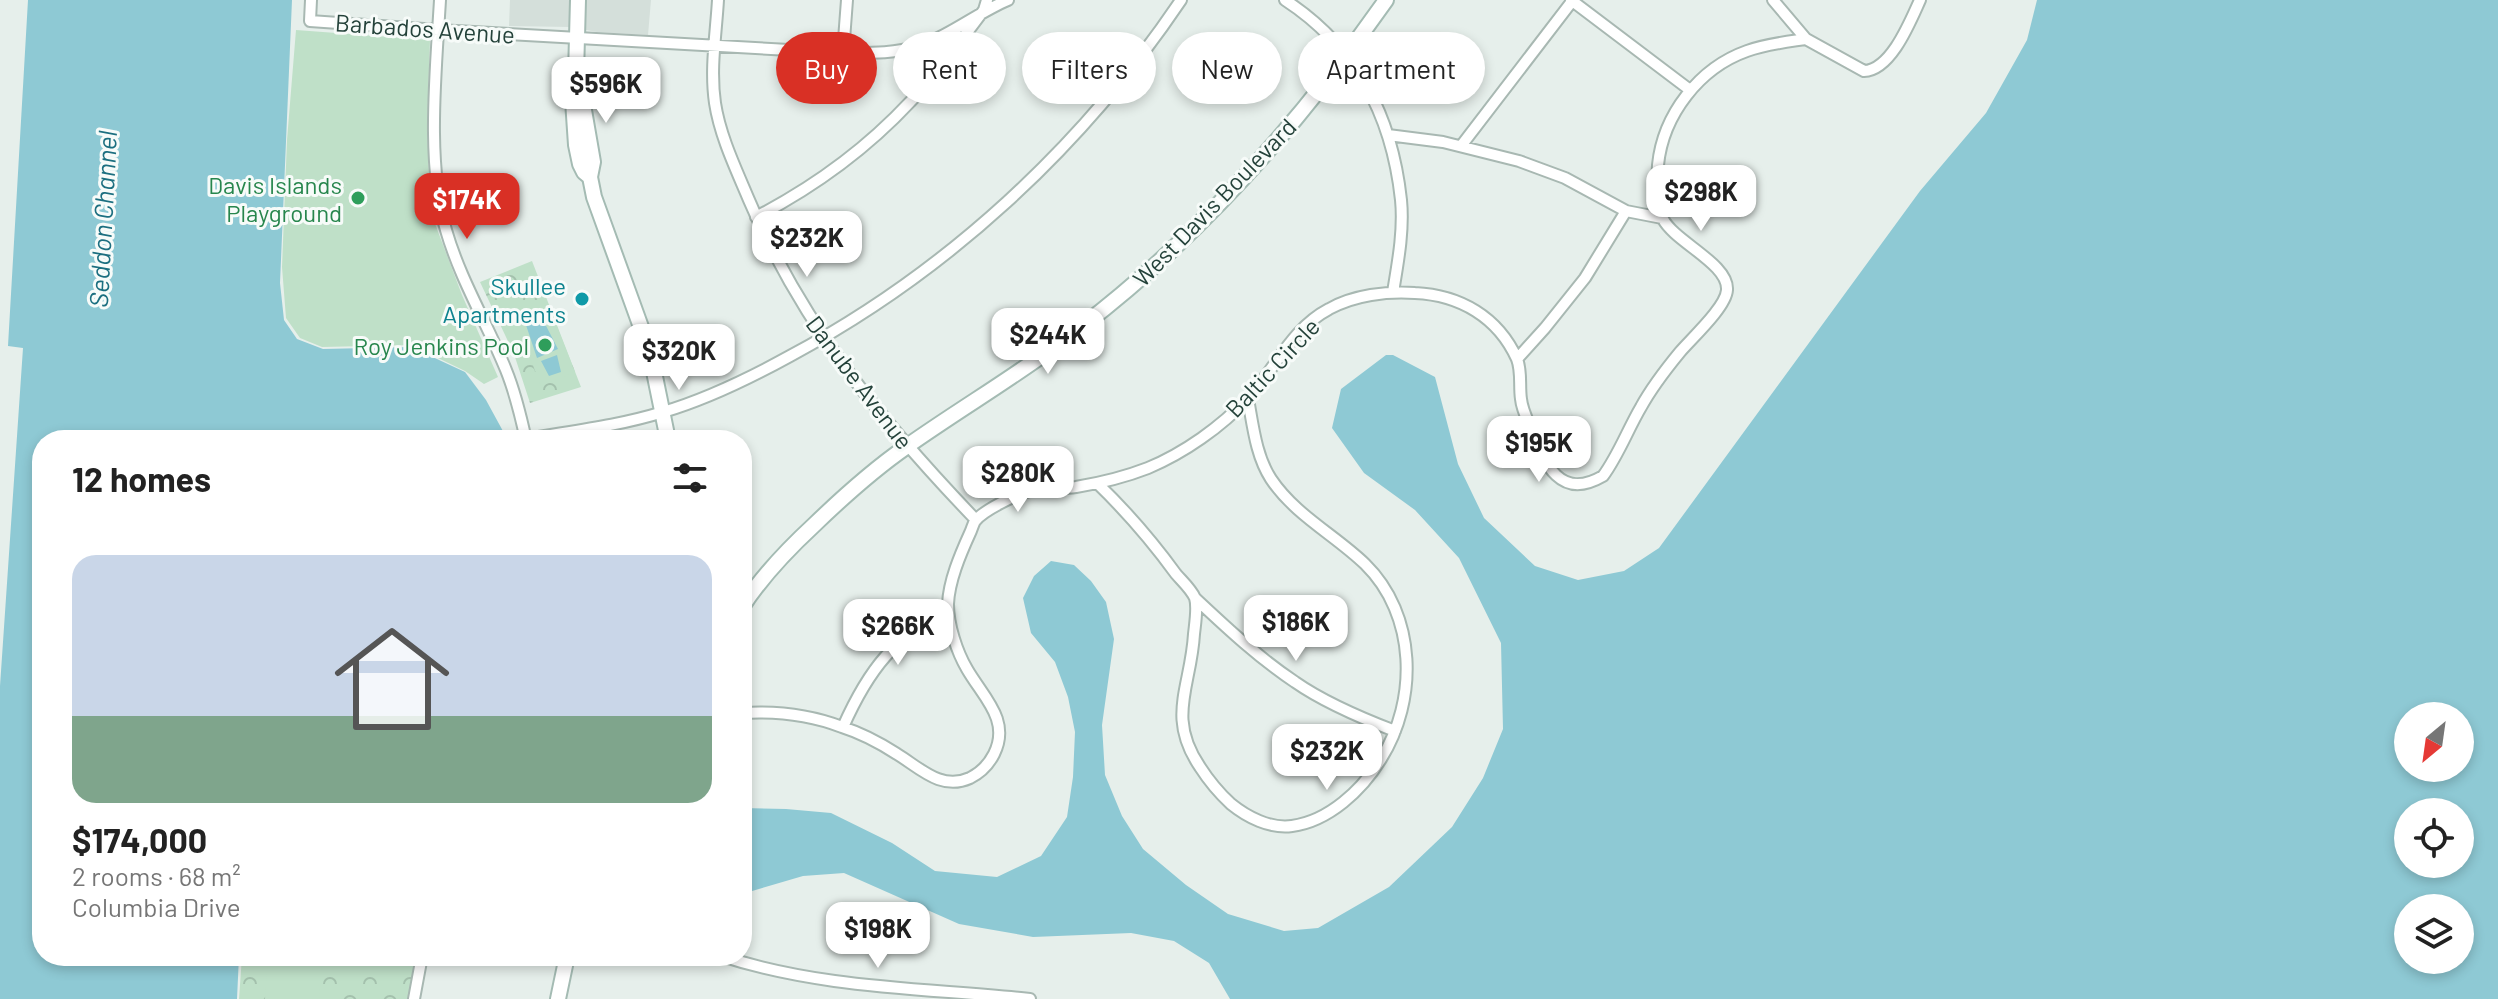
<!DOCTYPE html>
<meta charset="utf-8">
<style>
body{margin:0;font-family:Barlow,sans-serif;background:#f2f2f2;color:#222;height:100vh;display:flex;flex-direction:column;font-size:30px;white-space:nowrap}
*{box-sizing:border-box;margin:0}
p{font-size:26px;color:#767676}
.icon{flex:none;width:44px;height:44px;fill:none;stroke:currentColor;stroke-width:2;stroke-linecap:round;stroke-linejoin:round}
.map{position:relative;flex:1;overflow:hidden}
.panel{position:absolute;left:32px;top:430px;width:720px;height:536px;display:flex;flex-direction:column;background:#fff;border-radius:32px;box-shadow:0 4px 12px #0003}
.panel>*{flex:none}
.hud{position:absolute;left:776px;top:32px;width:760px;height:72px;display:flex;gap:16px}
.needle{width:52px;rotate:209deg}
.fabs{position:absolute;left:2394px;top:702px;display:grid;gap:16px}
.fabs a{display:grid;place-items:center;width:80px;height:80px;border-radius:50%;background:#fff;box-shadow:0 4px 12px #0003;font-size:40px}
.price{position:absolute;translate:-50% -68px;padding:0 18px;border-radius:16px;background:#fff;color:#222;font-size:26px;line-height:52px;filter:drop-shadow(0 2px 4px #0008)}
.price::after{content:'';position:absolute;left:50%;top:48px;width:24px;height:18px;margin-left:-12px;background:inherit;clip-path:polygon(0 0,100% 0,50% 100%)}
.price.current{background:#d93025;color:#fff}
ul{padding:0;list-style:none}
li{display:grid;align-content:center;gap:16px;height:424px;padding:0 40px}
li span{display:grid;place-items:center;height:248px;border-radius:24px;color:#555}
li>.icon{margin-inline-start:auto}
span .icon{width:144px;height:144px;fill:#fffc;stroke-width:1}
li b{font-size:34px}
h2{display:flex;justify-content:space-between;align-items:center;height:96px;padding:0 40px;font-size:34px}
.chip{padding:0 28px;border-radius:36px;background:#fff;box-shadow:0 4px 12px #0003;font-size:28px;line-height:72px}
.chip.current{background:#d93025;color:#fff}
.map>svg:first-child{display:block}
.built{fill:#d4dfda}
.park{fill:url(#park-crowns)}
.pitch{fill:#bfe0c8}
.water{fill:#8ec9d4;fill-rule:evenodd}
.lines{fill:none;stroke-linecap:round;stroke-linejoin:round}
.street-casing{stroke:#a8b8b2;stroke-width:14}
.secondary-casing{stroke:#a4bbb3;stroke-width:18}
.street{stroke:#fff;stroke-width:10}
.secondary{stroke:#fff;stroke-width:14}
.leisure-dot{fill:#2e9e5b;stroke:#f7fbf9;stroke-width:3}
.culture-dot{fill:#0f9aa8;stroke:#f7fbf9;stroke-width:3}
.labels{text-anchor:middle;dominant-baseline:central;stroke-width:6;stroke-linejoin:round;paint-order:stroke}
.street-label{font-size:24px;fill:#24423a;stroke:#f7fbf9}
.leisure-label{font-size:24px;fill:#27864d;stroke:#f7fbf9;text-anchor:end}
.culture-label{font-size:24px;fill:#0d838f;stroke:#f7fbf9;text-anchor:end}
.water-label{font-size:26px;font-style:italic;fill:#1c6f80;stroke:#f7fbf9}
</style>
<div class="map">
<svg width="2498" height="999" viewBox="0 0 2498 999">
<defs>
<pattern id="park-crowns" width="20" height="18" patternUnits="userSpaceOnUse" patternTransform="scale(2)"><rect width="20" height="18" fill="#bfe0c8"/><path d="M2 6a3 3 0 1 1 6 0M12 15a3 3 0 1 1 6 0" fill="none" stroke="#a4c1ad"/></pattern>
</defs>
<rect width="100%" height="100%" fill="#e6efeb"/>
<path class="built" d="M510,0H651L648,35L597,32L570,27L509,26Z"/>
<path class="park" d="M532,261L581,387L530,403L514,354L480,282Z
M242,956H416L408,999H239Z"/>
<path class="pitch" d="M296,30L430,40L427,128L429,175L434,221L462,295L498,377L484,384L465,371L411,345L322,347L300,338L286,318L282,267L287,140Z
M548,304L575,372L541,386L514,317Z
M268,956H351L350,963L345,966L326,964L322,967L319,999H265Z"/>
<path class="water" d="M28,0H292L280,283L284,320L297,339L323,349L411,347L465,372L486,400L504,433V440H42V956H239L237,999H0V686L23,348L8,346Z
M2037,0H2498V999H1230L1209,963L1174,941L1131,933L1033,937L959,924L844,873L803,876L742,894V808L786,809L831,813L892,843L935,871L997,877L1041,856L1067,817L1073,777L1075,732L1068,697L1055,662L1031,633L1023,598L1034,576L1051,561L1074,565L1091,581L1106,602L1114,639L1102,725L1105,775L1122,816L1143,849L1186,885L1228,914L1284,931L1318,928L1389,887L1452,827L1483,778L1503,729L1501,643L1459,558L1415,510L1364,473L1332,428L1341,389L1386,355H1393L1435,377L1458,464L1484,518L1535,566L1578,580L1624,571L1659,548L1920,191L1986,113L2027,40ZM2408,716H2460V768H2408ZM2408,812H2460V864H2408ZM2408,908H2460V960H2408Z
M542,318L558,349L537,358L526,325Z
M557,355L561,372L549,376L541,361Z"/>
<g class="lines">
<defs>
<path id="street" d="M311,0L310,21L438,30L843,53C868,53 894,54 918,46C950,36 977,13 1008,0
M440,0C436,70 426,163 446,230C460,279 487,323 506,370C515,392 521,417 526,440
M718,0C716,34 710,69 715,103C720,136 736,169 749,200C803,326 882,422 976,520
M1285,0C1357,47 1392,116 1401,200C1404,230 1398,262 1393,292
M1571,0L1690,90
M1773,0L1806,39L1864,71C1891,70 1910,22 1920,0
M843,53L847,0
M1388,135L1443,142L1519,161L1565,178L1626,211L1662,218
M1461,146L1573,0
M756,217C812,188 867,148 910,102C938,74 960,41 984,10L987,0
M1517,359L1545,328L1585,278L1626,211
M526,439C572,431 618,426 663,412C707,399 750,378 790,356C947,272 1082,147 1181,0
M1097,483C1126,511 1152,541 1176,574C1182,581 1191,589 1195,598C1198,607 1195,624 1194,634C1191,687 1166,717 1200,767C1209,781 1219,793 1231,804C1247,817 1270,829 1292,826C1329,821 1362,790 1381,759C1418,700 1417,615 1365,564C1335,535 1295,515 1271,479C1256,456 1253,426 1248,399
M1196,599C1227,628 1259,658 1295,682C1325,703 1361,718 1395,731
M742,713C775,711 811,715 842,727C861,733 880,743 897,754C920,768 941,791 970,778C980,773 989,764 994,754C1011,720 983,697 967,669C957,652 948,625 948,604C949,581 960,555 970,533C972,529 973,524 975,521C984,510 1015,495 1029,491C1044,487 1060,489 1076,487C1100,483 1125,477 1148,468C1184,453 1221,427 1248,398C1276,368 1291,329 1329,309C1354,295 1387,291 1415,293C1460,295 1498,317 1517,359C1522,372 1519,386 1521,399C1522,410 1528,421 1532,431C1545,464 1560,501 1603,476C1618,456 1628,429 1641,407C1652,387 1666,369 1680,352C1692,338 1726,307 1727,290C1729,264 1675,242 1663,219C1657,208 1657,178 1658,165C1663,115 1699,68 1747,51C1766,44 1786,42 1806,39
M843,727C871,664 893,643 948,604
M722,956C822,989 927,988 1030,999
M414,999L422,956"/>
<path id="secondary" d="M578,0L576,74L572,86L576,145L580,164L584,172L590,177
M576,74L580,87L593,162L590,177L594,197L650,352L668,440
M742,607C762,576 787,550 814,525C843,497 873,470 906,447C964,406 1025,371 1081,327C1201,235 1300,123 1386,0
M558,999L567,956"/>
</defs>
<use href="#street" class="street-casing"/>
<use href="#secondary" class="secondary-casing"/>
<use href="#street" class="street"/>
<use href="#secondary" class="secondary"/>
</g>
<g class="leisure-dot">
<circle cx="358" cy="198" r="8"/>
<circle cx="545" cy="345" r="8"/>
</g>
<circle class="culture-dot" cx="582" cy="299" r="8"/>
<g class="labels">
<g class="street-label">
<text transform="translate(425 28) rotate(4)">Barbados Avenue</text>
<text transform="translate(1214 202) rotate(-46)">West Davis Boulevard</text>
<text transform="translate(1272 367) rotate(-47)">Baltic Circle</text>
<text transform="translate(860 382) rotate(53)">Danube Avenue</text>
</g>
<g class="leisure-label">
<text x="342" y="184">Davis Islands<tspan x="342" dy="28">Playground</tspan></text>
<text x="529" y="345">Roy Jenkins Pool</text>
</g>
<g class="culture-label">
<text x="566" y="285">Skullee<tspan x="566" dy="28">Apartments</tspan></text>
</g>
<g class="water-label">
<text transform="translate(102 219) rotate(-87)">Seddon Channel</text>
</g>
</g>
</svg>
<div class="fabs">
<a><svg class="needle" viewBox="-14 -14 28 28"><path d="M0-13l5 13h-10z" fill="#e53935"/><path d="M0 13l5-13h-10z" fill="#767676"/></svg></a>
<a><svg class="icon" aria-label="locate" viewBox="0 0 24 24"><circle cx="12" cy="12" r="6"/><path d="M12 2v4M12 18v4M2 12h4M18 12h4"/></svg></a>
<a><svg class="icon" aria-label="layers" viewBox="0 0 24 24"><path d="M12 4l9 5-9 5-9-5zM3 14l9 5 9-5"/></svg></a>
</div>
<b class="price" style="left:606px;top:125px">$596K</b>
<b class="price" style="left:1701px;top:233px">$298K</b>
<b class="price current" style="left:467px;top:241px">$174K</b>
<b class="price" style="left:807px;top:279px">$232K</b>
<b class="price" style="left:1048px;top:376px">$244K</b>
<b class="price" style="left:679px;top:392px">$320K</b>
<b class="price" style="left:1539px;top:484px">$195K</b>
<b class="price" style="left:1018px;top:514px">$280K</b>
<b class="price" style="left:1296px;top:663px">$186K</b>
<b class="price" style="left:898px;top:667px">$266K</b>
<b class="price" style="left:1327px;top:792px">$232K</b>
<b class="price" style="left:878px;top:970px">$198K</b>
<div class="hud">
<a class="chip current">Buy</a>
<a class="chip">Rent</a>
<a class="chip">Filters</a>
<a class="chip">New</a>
<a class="chip">Apartment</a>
</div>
<section class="panel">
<h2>12 homes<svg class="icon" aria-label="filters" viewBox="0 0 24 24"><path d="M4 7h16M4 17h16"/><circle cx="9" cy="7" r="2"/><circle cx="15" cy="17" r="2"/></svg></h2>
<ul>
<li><span style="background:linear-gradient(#c9d6e8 65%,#7fa58c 0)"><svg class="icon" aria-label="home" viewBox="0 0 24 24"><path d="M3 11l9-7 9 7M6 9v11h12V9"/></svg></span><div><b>$174,000</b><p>2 rooms · 68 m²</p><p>Columbia Drive</p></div></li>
</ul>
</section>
</div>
